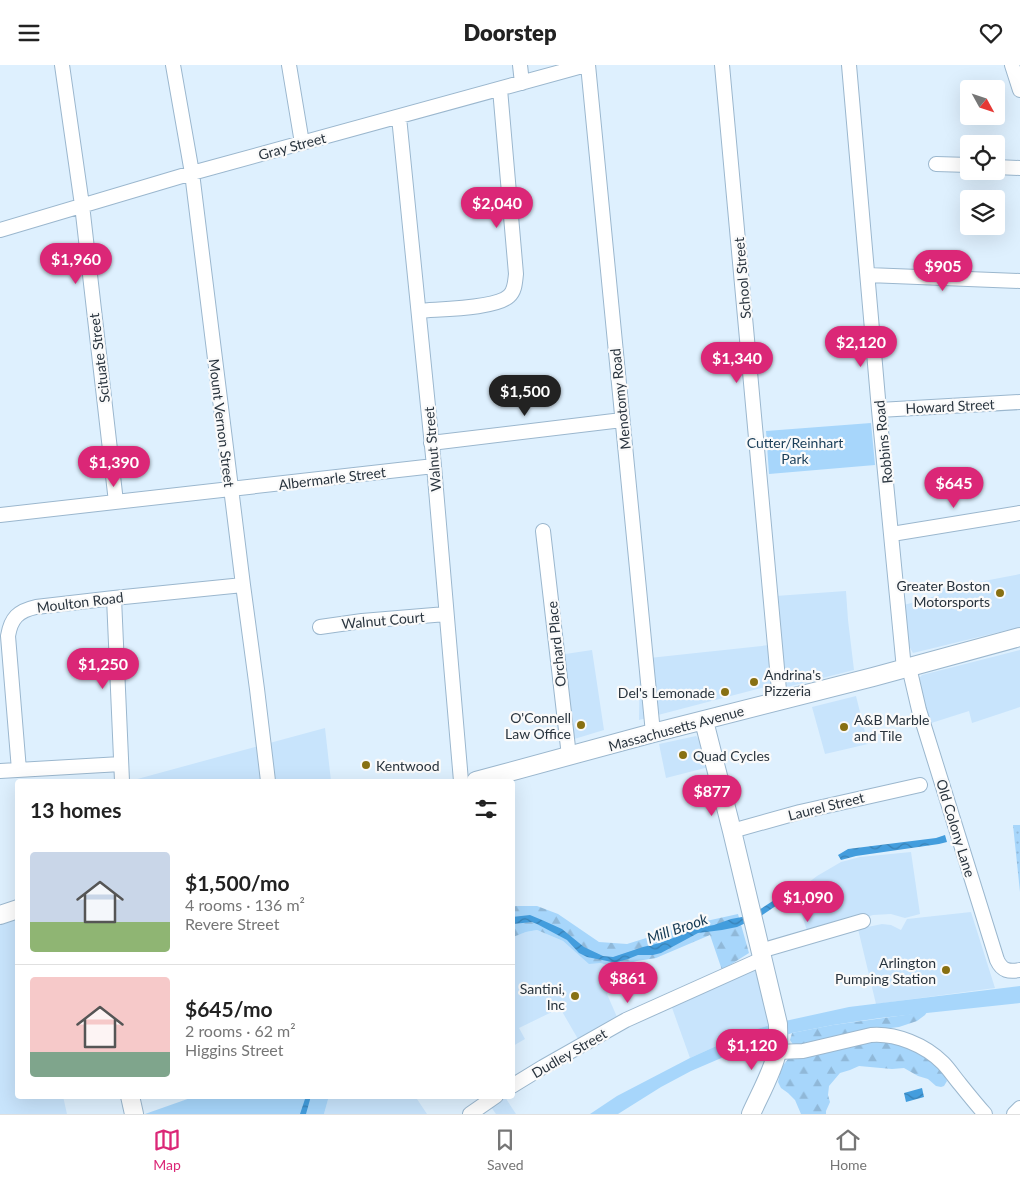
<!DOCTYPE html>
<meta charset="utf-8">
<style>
body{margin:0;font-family:Lato,sans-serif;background:#f2f2f2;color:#222;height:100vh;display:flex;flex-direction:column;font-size:19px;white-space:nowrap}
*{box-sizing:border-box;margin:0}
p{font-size:16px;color:#767676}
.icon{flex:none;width:28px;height:28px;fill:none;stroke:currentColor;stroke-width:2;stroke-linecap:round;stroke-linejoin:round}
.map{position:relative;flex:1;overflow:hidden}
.side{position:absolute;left:15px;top:714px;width:500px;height:320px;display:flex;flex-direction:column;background:#fff;border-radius:5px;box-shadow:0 5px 20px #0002}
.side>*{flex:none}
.needle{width:32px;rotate:130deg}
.buttons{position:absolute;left:960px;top:15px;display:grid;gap:10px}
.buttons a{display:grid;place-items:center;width:45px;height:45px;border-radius:5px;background:#fff;box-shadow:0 5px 20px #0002;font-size:25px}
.price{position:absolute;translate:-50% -42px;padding:0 11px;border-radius:18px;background:#db2777;color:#fff;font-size:16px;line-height:32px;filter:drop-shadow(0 1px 2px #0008)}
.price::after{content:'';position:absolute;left:50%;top:30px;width:15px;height:11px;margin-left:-8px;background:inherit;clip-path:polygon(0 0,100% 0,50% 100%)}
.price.on{background:#222;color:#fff}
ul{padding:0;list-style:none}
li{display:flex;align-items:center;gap:15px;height:125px;padding:0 15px}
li+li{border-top:1px solid #e0e0e0}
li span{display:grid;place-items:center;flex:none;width:140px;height:100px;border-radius:5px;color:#555}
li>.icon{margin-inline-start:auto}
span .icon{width:60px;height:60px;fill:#fffc;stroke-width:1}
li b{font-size:21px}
h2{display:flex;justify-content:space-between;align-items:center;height:60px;padding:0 15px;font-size:21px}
header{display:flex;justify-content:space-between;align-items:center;height:65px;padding:0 15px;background:#fff;font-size:22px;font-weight:800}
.tab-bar{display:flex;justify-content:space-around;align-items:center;height:70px;border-top:1px solid #e0e0e0;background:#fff;font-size:14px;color:#767676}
.tab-bar a{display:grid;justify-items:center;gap:2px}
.tab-bar .on{color:#db2777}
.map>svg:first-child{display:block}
.built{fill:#c8e4fc}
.grass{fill:url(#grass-dots)}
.forest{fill:url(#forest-firs)}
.park{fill:#a7d6fb}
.water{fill:url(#water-waves)}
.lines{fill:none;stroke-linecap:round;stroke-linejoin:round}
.minor-casing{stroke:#9bb7ce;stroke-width:16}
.major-casing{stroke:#9bb7ce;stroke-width:20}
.minor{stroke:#fff;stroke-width:14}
.major{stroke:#fff;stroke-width:18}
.poi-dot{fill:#887012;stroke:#fafafa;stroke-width:2}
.labels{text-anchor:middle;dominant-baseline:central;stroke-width:4.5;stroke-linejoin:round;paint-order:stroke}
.street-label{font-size:14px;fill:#29343e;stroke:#fafafa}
.park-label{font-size:14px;fill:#183d58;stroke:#fafafa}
.poi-label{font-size:14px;fill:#29343e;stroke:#fafafa;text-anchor:end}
.water-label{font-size:15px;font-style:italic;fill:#143953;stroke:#fafafa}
</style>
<header><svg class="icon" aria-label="menu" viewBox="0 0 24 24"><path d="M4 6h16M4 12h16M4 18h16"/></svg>Doorstep<svg class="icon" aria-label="heart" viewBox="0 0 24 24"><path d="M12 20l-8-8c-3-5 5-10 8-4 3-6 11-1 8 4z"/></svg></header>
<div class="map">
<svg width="1020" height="1049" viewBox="0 0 1020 1049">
<defs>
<pattern id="grass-dots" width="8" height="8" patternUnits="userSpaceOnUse" patternTransform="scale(1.25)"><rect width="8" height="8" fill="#a7d6fb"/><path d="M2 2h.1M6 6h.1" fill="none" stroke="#90b8d8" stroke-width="1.8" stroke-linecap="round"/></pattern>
<pattern id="forest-firs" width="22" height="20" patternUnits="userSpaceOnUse" patternTransform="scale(1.25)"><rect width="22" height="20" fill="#a7d6fb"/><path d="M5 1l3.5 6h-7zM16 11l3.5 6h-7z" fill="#90b8d8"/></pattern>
<pattern id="water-waves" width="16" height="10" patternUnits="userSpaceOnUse" patternTransform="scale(1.25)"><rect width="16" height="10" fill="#439ddd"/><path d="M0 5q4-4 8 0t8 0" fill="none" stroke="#3881b5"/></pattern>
</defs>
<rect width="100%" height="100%" fill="#def0fe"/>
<path class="built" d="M1020,509V562L913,588L909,581L904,540L939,530L942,524Z
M846,526L848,555L854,605L787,622L776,531Z
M770,580L773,620L639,655L640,594Z
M592,585L604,665L561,678L552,591Z
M1020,585V642L972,658L969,646L925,660L916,616L922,610Z
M856,631L868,679L825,689L812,642Z
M325,663L331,716H130L218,692Z
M696,671L703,678L709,702L666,713L659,679Z
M911,787L920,849L905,853L891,849L873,850L808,869L795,828L817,811L841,797L860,792Z
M17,844L18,927L15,928L18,934V1031H63L67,1049H0V850Z
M971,847L995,923L876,939L858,864L882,859L891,860L901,865L907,854Z
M537,865L563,876L589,898H600L615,902L605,913L613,922L607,929L617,952L578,974L560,943L519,963L525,974L513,981L512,872L526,867Z
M760,901L776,958L745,968L690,993L671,940Z
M329,1031H415L427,1049H324Z
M505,1032L516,1049H496L491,1042Z"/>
<path class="grass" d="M1013,760H1020V827Z"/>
<path class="forest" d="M516,841H537L558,849L599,877L627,879L688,860L738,849L749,888L722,905L710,870L656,893L637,896L615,902L600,898L589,899L563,876L537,865L526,867L513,872V842Z
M927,947L925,950L917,956L899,962L875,965L794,981L790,975L792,968L833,960Z
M872,976C878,976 886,975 892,977C910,983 940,997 947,1016L944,1021L941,1022L936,1021L928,1014L918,1011L904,1003L892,1004L859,1001L850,1005L840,1008L829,1021L828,1030L830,1037L826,1046V1049H801L795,1035L788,1028L781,1023L778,1017L781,1003L788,994Z"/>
<path class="park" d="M871,358L875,400L769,409L766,366Z
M1020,921V938L880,953L833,960L792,968L726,991L691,1006L661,1022L618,1049H590L617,1031L690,993L745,968L776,958L849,942Z
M196,1031H329L324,1049H145Z"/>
<path class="water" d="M945,770L947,777L939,779L856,791L841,795L838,790L848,784L936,773Z
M791,824L792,830L761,851L737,862L722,865L698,868L661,888L653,890H638L628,894L617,897H612L587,892L579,888L567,875L537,859L532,857L513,859L512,852L530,850L542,855L562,864L584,882L603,891L613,892L643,882L660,878L681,870L692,864L714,860L731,854L742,852L759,845Z
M922,1023L924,1032L906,1037L904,1028Z
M306,1031H311L306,1049H300Z"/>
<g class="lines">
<defs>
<path id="minor" d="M62,0L82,140L116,437
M173,0L192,108L243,520L257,624L268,716
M289,0L302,78
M520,0L522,18
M588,0L653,668
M722,0L780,636
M849,0L879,345L904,604
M1012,0L1020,25
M399,52L434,401L461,716
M936,99L969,100
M996,102L1020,103
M0,165L192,108L586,0
M868,210L1020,216
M419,246C438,244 496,244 509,231C515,226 515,217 516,209L500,24
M879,345L1020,337
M431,378L622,355
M0,450L434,401
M543,466L569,691
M892,469L1020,448
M114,533L122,716
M320,562L362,556L446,549
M909,602L919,645L997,895C1002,906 1009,907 1020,905
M19,705L8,571C11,553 18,546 36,542L114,533L243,520
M0,706L121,699
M732,766L800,747L920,720
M760,886L863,856
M777,987L803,986L871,970C896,968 925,980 943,998C949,1004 954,1012 960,1019C968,1029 976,1039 985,1049
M512,1021L543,1002L626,955L762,894
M470,1049L496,1031
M1014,1049L1020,1043"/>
<path id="major" d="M704,656L732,766L778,959C778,968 779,978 777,987C773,1006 759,1031 751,1049
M476,716L653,668L873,612L1020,572
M0,850L18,844
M130,1031L134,1049"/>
</defs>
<use href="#minor" class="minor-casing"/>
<use href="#major" class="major-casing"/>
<use href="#minor" class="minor"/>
<use href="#major" class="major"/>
</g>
<g class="poi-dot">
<circle cx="1000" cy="528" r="5"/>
<circle cx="754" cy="617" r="5"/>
<circle cx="725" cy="627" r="5"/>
<circle cx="581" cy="660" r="5"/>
<circle cx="844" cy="662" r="5"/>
<circle cx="683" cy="690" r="5"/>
<circle cx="366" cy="700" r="5"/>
<circle cx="946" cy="905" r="5"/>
<circle cx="575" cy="931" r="5"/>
</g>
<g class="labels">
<g class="street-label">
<text transform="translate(292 81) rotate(-15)">Gray Street</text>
<text transform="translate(742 213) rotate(-95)">School Street</text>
<text transform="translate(99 293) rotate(-97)">Scituate Street</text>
<text transform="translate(620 334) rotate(-96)">Menotomy Road</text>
<text transform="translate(950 341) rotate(-3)">Howard Street</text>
<text transform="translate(222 358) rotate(83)">Mount Vernon Street</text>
<text transform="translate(883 377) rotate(-96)">Robbins Road</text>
<text transform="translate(432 384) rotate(-95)">Walnut Street</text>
<text transform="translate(332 413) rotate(-7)">Albermarle Street</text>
<text transform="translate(80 537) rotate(-7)">Moulton Road</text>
<text transform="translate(383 555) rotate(-5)">Walnut Court</text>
<text transform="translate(556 579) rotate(-96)">Orchard Place</text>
<text transform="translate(676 663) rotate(-15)">Massachusetts Avenue</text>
<text transform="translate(826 741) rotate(-14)">Laurel Street</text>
<text transform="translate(956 763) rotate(73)">Old Colony Lane</text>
<text transform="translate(569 988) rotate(-30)">Dudley Street</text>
</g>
<g class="park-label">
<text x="795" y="377">Cutter/Reinhart<tspan x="795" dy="16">Park</tspan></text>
</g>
<g class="poi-label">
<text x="990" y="520">Greater Boston<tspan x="990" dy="16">Motorsports</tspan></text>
<text x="764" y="609" text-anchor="start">Andrina's<tspan x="764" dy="16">Pizzeria</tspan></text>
<text x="715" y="627">Del's Lemonade</text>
<text x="571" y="652">O'Connell<tspan x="571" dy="16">Law Office</tspan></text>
<text x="854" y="654" text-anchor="start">A&amp;B Marble<tspan x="854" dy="16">and Tile</tspan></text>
<text x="693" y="690" text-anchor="start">Quad Cycles</text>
<text x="376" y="700" text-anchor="start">Kentwood</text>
<text x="936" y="897">Arlington<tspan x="936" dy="16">Pumping Station</tspan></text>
<text x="565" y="923">Santini,<tspan x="565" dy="16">Inc</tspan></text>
</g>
<g class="water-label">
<text transform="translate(677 863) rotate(-19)">Mill Brook</text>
</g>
</g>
</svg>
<div class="buttons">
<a><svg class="needle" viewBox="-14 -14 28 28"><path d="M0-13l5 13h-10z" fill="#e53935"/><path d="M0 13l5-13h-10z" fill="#767676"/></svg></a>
<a><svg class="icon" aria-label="locate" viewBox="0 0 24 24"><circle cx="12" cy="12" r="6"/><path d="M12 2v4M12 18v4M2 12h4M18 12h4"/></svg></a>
<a><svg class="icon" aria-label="layers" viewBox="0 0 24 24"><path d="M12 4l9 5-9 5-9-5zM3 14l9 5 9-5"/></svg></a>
</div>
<b class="price" style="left:497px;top:164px">$2,040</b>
<b class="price" style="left:76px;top:220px">$1,960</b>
<b class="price" style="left:943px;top:227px">$905</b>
<b class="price" style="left:861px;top:303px">$2,120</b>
<b class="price" style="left:737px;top:319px">$1,340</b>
<b class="price on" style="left:525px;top:352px">$1,500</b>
<b class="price" style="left:114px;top:423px">$1,390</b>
<b class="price" style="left:954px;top:444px">$645</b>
<b class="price" style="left:103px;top:625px">$1,250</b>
<b class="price" style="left:712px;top:752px">$877</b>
<b class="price" style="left:808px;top:858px">$1,090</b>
<b class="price" style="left:628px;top:939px">$861</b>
<b class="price" style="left:752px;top:1006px">$1,120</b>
<section class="side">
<h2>13 homes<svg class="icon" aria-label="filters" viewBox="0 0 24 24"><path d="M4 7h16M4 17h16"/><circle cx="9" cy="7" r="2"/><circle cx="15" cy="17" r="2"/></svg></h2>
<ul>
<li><span style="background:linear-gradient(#c9d6e8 70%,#8fb573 0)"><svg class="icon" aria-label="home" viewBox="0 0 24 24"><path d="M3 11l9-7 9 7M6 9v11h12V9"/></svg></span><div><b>$1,500/mo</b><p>4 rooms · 136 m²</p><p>Revere Street</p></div></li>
<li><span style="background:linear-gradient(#f6c9c9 75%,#7fa58c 0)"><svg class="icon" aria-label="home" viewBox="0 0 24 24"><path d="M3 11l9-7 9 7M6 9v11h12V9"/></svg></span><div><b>$645/mo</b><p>2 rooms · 62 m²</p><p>Higgins Street</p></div></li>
</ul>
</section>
</div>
<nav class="tab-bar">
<a class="on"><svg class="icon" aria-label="map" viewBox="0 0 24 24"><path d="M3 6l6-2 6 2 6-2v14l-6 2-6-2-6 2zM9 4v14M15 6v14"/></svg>Map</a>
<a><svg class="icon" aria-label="saved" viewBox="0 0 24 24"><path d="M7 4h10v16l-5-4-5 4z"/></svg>Saved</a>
<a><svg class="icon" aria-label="home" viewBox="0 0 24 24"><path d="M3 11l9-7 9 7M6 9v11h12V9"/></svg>Home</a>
</nav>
